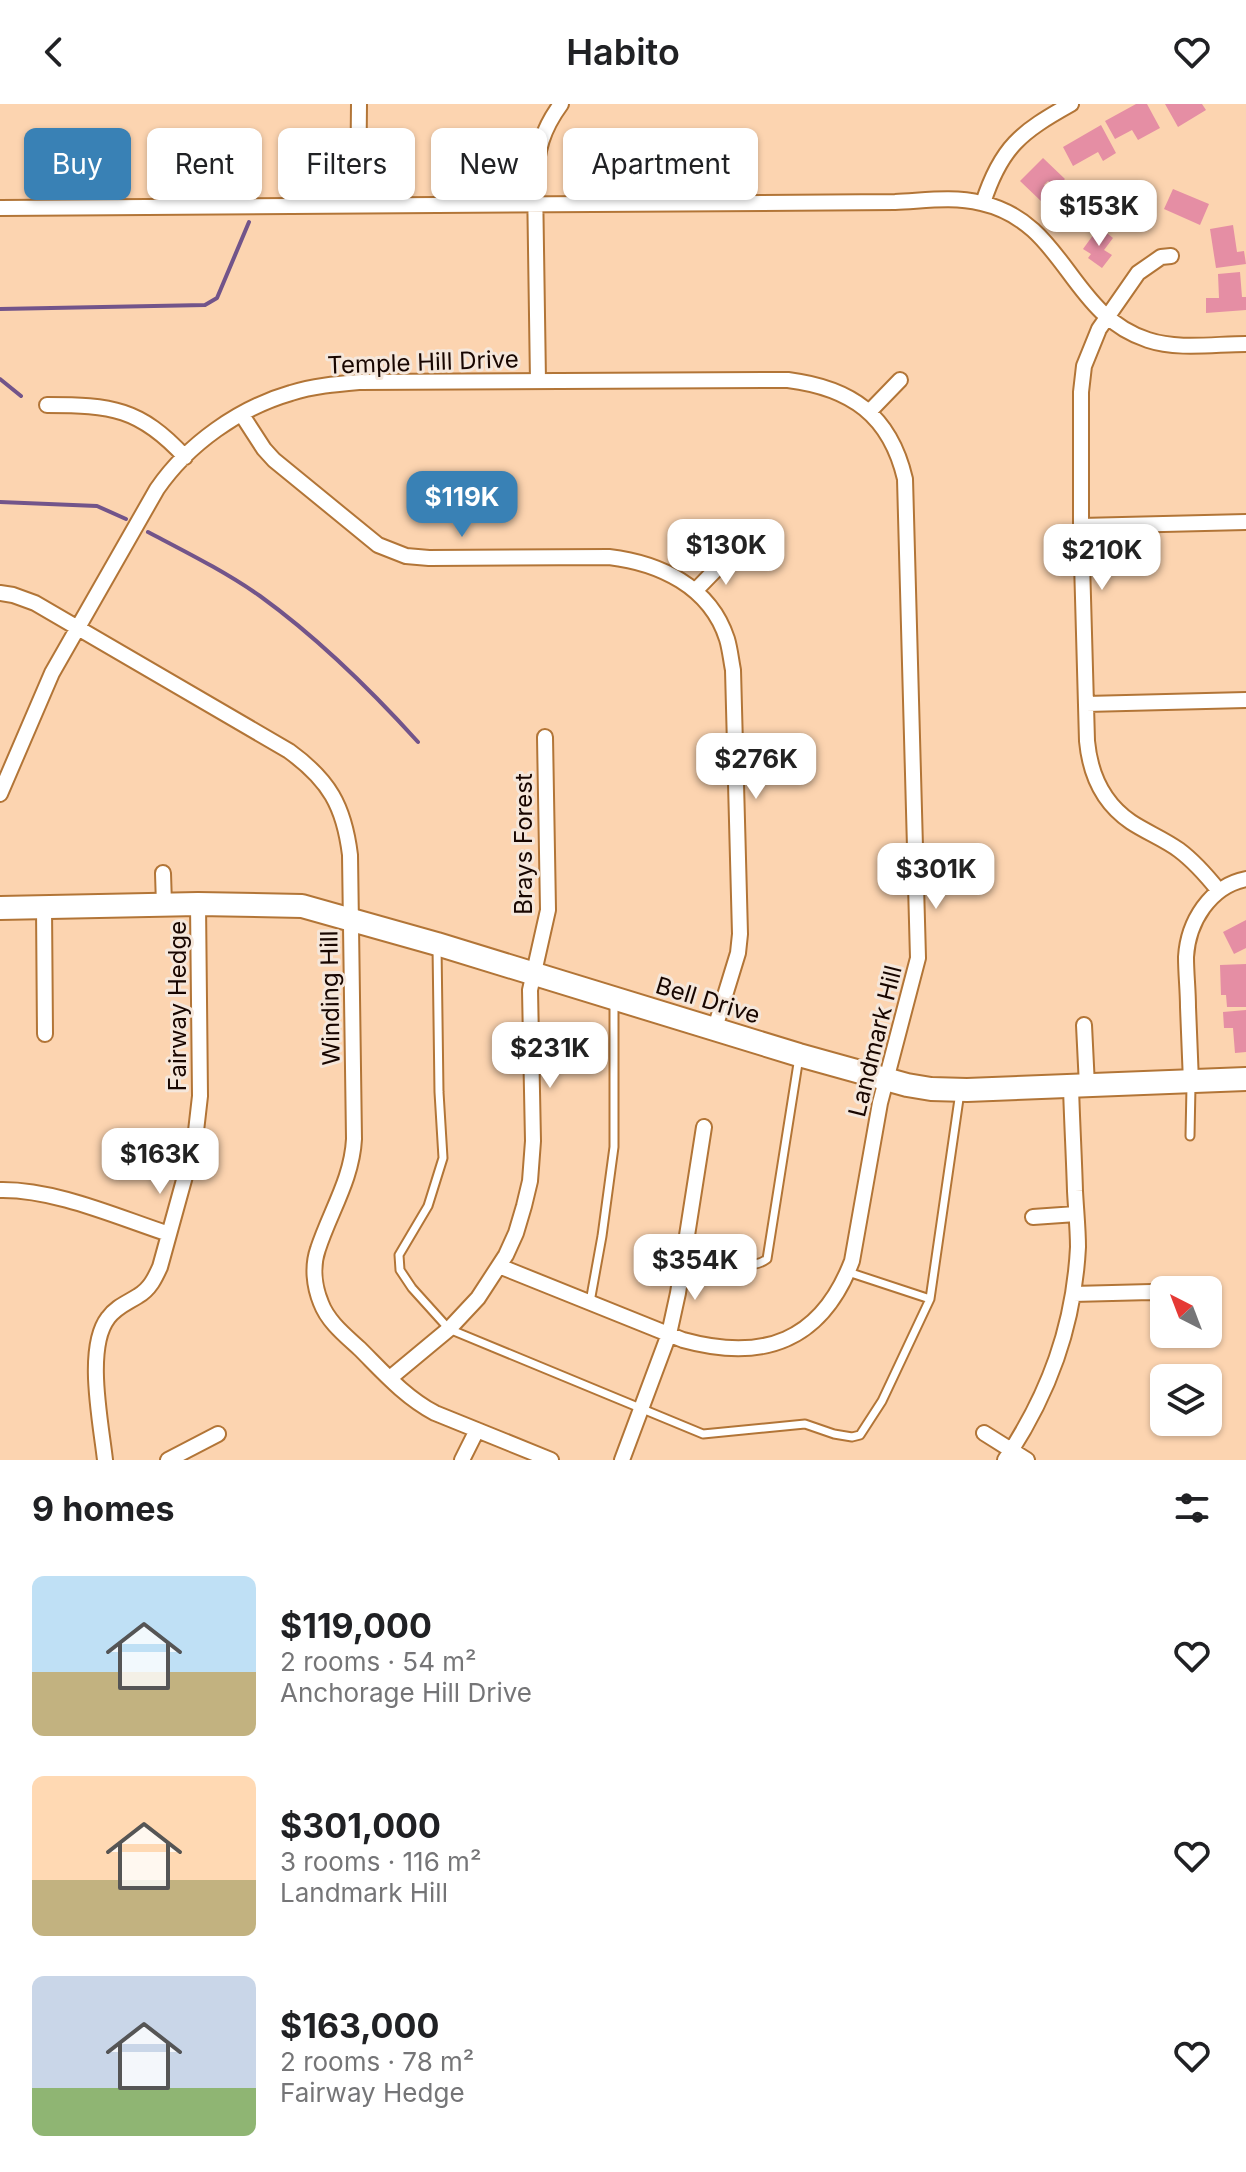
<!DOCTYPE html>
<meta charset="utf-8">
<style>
body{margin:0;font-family:Inter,sans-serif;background:#f6f6f6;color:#202124;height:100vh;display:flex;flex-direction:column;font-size:30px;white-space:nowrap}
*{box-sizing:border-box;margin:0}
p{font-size:26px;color:#757577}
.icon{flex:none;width:44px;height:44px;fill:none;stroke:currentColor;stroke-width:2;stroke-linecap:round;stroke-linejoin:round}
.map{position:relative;height:1356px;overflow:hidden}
.side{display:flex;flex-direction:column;background:#fff;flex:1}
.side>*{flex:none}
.hud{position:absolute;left:24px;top:24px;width:800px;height:72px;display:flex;gap:16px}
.needle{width:52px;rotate:318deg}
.tools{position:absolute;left:1150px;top:1172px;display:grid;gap:16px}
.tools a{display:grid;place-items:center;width:72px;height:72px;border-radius:12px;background:#fff;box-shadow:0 2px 6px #0004;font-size:40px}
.price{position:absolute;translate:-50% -68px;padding:0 18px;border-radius:16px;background:#fff;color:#222;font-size:26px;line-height:52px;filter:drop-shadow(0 2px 4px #0008)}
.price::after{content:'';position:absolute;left:50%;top:48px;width:24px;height:18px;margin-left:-12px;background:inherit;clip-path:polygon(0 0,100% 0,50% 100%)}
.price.current{background:#3981b5;color:#fff}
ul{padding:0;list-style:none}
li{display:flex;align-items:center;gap:24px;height:200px;padding:0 32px}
li span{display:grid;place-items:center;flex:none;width:224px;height:160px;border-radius:12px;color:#555}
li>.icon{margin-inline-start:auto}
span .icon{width:96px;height:96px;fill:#fffc;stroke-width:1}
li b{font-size:34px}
h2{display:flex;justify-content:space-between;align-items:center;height:96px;padding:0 32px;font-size:34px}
.chip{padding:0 28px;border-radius:12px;background:#fff;box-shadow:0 2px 6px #0004;font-size:28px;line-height:72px}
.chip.current{background:#3981b5;color:#fff}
header{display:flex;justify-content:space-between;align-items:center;height:104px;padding:0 32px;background:#fff;font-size:36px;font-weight:600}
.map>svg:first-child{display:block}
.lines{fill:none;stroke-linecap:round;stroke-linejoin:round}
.stream{stroke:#72548a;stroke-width:4}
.building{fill:#e58ea4}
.lane-casing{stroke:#b27537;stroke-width:11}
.street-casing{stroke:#b27537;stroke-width:18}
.secondary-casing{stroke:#b27537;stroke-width:26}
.lane{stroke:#fff;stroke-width:7}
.street{stroke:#fff;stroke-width:14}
.secondary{stroke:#fff;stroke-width:22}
.labels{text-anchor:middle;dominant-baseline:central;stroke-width:6;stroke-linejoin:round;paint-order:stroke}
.street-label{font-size:24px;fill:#180600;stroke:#f5e7db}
</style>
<header><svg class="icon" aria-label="back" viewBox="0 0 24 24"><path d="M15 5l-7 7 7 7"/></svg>Habito<svg class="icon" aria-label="heart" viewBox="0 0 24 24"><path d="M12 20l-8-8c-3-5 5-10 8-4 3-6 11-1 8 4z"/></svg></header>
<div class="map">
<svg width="1246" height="1356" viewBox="0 0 1246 1356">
<rect width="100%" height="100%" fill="#fcd4b0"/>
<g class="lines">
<path class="stream" d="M0,205L205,201L217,194L249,118
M0,275L21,292
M0,398L97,402L126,415
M148,428C186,448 226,468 260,492C318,534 370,585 418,638"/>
</g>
<path class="building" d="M1136,0H1147L1160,24L1138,36L1132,26L1115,35L1105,17Z
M1165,0H1202L1206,6L1178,23Z
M1101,21L1116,49L1103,57L1098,48L1073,62L1063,43Z
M1043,54L1065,75L1056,84L1048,77L1044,81L1052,90L1043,99L1020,77Z
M1135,79L1155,100L1133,121L1127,115L1119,123L1107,110L1115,102L1113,100Z
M1173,85L1209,100L1200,121L1164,105Z
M1233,121L1237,148L1244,147L1246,160L1216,164L1210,125Z
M1099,123L1113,134L1104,146L1112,151L1102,164L1088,154L1091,150L1083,145Z
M1240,168L1242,193H1246V206L1206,209V194H1219L1218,170Z
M1246,816V844L1234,850L1223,828Z
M1246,860V903H1227L1226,891H1221L1220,861Z
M1246,906V948L1235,949L1233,924H1224L1223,908Z"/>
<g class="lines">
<defs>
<path id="lane" d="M437,842L439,988L443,1054L428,1102L399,1151L400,1166L412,1184L449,1225L703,1330L805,1320L834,1330L852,1333L860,1331L882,1297L930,1195L960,988
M1190,1032L1191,982
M683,1153C706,1158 749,1169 767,1155L799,953
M848,1168L930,1195
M590,1198L602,1132L614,1043V897"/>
<path id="street" d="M983,99C1001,43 1021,28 1071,0
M358,102L359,0
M0,104L895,98C923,97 953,92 981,99C1066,118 1068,210 1148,236C1178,246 1215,240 1246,240
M1171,152L1161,153L1138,169L1099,225L1084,262L1081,288V422L1087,637C1090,669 1103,699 1131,718C1146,728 1164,735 1179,746C1195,758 1207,772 1219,787
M538,277L535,78C537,46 542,26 561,0
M47,301C111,301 140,304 185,353
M869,308L900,276
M242,311L264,345L274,356L378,441L406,452L429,454L609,453C659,459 710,482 727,535C730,545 731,556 733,566L740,830L738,849L715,924
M1081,422L1246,418
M695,487L730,451
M0,489L13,491L35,499L289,647C329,676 344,702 350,751L354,1035C352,1075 330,1108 318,1145C312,1162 314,1182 321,1199C328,1218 346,1232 360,1245C384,1269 405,1293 435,1309L551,1356
M1086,600L1246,596
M0,690L52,569L157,385C188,340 239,304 291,289C313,282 336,280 359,278L788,276C851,284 890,311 905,375L918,854L880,999L852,1157C821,1238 763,1258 683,1236L499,1162
M163,769L164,801
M44,803L45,930
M1084,921L1087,982
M1191,978C1190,953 1189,928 1188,903C1188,886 1186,870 1186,853C1188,818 1210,782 1246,775
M0,1086C55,1085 117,1113 169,1130
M1033,1113L1076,1110
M1073,1190L1151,1188L1164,1190
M390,1274L449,1225L478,1194L506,1151L516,1129L524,1102L530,1077L533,1037L530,886L548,806L545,633
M984,1329L1027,1356
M105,1356C101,1319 85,1244 108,1214C116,1203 127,1199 138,1192C150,1185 155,1174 160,1163L195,1036L200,992L198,800
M168,1356L218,1330
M462,1356L477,1326
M622,1356L669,1230L678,1189L704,1023
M1005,1356C1049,1290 1074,1222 1078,1143C1078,1125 1076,1106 1075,1087C1074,1053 1072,1018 1071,983"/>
<path id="secondary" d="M0,804L198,800L302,802L437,840L799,951L907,981L931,985L967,986L1246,975"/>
</defs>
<use href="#lane" class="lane-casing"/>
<use href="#street" class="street-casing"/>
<use href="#secondary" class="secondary-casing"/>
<use href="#lane" class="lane"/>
<use href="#street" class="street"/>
<use href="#secondary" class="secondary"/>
</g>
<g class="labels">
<g class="street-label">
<text transform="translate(423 258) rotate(-2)">Temple Hill Drive</text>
<text transform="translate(523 740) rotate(-90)">Brays Forest</text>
<text transform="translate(330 894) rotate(-91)">Winding Hill</text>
<text transform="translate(708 896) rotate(17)">Bell Drive</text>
<text transform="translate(177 902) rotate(-90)">Fairway Hedge</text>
<text transform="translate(875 937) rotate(-76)">Landmark Hill</text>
</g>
</g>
</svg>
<div class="tools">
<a><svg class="needle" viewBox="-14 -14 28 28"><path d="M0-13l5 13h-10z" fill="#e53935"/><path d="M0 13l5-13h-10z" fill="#757577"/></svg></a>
<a><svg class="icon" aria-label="layers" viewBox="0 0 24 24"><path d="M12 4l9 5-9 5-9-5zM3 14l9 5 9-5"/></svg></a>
</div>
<b class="price" style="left:1099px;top:144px">$153K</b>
<b class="price current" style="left:462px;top:435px">$119K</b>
<b class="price" style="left:726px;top:483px">$130K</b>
<b class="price" style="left:1102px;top:488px">$210K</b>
<b class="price" style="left:756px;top:697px">$276K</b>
<b class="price" style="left:936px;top:807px">$301K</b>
<b class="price" style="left:550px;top:986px">$231K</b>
<b class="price" style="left:160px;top:1092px">$163K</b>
<b class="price" style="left:695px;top:1198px">$354K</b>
<div class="hud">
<a class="chip current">Buy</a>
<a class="chip">Rent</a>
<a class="chip">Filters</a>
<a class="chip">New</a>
<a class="chip">Apartment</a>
</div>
</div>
<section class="side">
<h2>9 homes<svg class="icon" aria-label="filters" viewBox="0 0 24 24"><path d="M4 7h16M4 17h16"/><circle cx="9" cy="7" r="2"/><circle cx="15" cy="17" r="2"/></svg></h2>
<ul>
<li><span style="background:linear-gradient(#bfe0f5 60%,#c2b280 0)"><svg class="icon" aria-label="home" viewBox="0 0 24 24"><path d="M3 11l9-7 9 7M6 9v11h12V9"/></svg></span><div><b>$119,000</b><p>2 rooms · 54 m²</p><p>Anchorage Hill Drive</p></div><svg class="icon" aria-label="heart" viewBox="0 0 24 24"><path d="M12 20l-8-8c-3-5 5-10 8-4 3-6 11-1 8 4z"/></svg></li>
<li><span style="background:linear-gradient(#ffd9b3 65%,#c2b280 0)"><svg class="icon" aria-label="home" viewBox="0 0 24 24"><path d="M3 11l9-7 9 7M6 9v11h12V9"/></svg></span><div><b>$301,000</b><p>3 rooms · 116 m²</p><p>Landmark Hill</p></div><svg class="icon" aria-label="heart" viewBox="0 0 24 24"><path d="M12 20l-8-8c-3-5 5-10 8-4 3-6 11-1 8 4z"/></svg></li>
<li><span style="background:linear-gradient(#c9d6e8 70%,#8fb573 0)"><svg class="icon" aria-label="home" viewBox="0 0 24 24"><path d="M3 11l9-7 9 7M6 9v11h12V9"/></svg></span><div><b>$163,000</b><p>2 rooms · 78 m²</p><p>Fairway Hedge</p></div><svg class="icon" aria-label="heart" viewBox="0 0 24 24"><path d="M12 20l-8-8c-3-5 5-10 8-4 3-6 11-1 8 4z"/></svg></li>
</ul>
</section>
